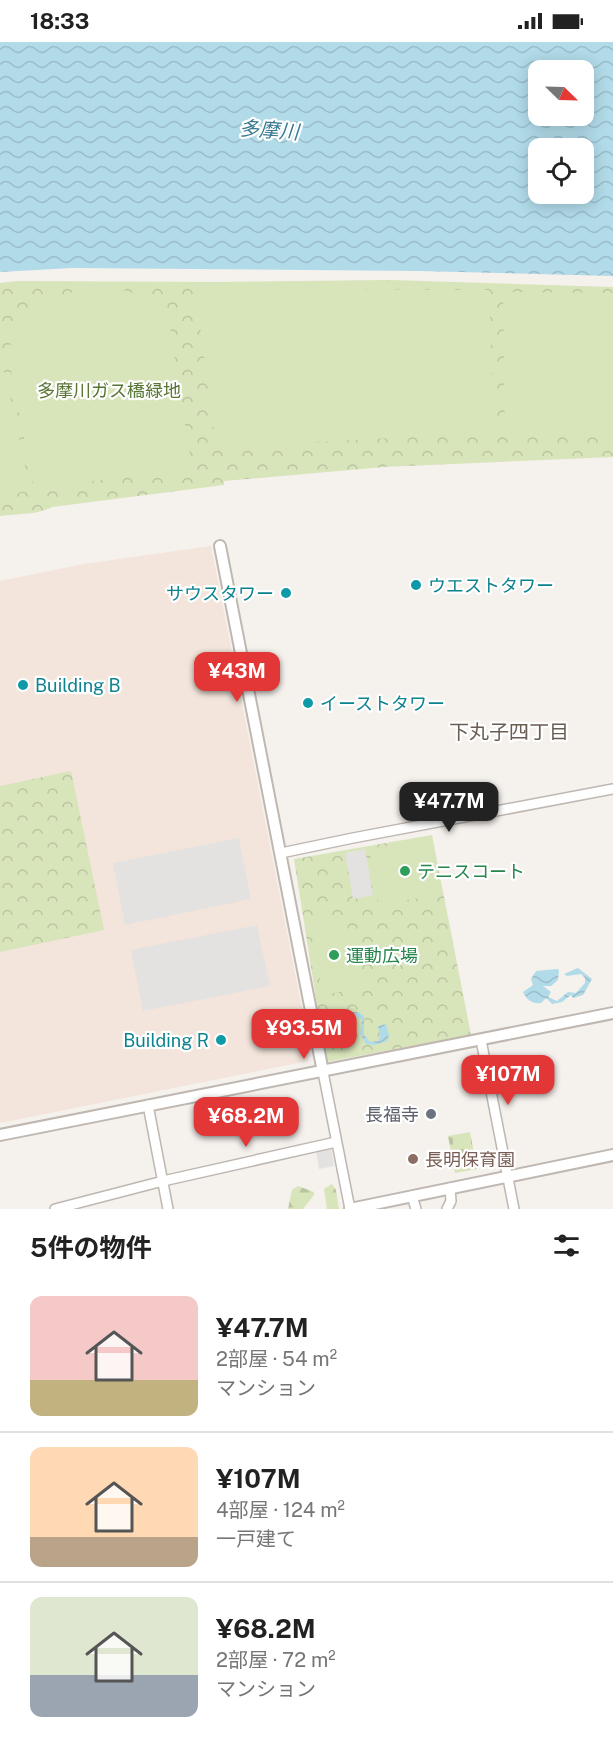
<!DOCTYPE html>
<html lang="ja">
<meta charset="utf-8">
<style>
body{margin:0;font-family:"Public Sans","Noto Sans JP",sans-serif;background:#f2f2f2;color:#222;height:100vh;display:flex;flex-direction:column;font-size:22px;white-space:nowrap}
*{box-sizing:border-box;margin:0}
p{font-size:20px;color:#767676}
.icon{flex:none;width:33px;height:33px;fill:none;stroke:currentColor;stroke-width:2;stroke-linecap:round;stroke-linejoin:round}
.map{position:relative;height:1167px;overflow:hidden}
.sheet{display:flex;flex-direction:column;background:#fff;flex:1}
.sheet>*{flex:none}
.needle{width:39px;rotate:113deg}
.buttons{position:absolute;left:528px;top:18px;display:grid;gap:12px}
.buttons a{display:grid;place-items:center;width:66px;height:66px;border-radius:12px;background:#fff;box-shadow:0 3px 15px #0003;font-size:30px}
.price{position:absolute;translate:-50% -51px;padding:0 14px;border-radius:12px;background:#e23637;color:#fff;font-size:20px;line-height:39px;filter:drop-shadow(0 2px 3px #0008)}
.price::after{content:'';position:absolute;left:50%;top:36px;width:18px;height:14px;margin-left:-9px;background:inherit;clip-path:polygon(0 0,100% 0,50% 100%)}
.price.on{background:#222;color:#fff}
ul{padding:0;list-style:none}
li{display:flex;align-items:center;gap:18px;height:150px;padding:0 30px}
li+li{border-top:2px solid #e0e0e0}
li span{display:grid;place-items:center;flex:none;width:168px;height:120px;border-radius:12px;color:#555}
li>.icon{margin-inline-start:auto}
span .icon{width:72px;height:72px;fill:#fffc;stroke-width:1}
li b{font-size:26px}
h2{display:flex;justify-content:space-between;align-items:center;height:72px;padding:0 30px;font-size:26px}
.status{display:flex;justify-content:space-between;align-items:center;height:42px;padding:0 30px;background:#fff;direction:ltr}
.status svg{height:16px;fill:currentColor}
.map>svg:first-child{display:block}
.commercial{fill:#f3e5db}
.forest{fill:url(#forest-firs)}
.cemetery{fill:url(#cemetery-stones)}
.park{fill:url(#park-crowns)}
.garden{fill:#d8e4ba}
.parking{fill:#e4e2e0}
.water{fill:url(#water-waves);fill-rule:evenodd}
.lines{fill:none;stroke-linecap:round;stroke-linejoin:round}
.minor-casing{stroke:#bfb7b0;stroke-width:12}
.tertiary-casing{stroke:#bfb7b0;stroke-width:14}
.minor{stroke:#fff;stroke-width:9}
.tertiary{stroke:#fff;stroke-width:10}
.culture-dot{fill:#0f9aa8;stroke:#fff;stroke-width:2}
.leisure-dot{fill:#2e9e5b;stroke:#fff;stroke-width:2}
.worship-dot{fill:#6b7280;stroke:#fff;stroke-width:2}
.education-dot{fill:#8d6e63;stroke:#fff;stroke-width:2}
.labels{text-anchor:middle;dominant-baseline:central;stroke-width:4.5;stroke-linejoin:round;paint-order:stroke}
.park-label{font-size:18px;fill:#577533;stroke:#fff}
.culture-label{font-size:18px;fill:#0d838f;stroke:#fff;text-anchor:start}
.leisure-label{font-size:18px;fill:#27864d;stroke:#fff;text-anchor:start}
.worship-label{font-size:18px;fill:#5b616d;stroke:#fff;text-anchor:end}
.education-label{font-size:18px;fill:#785e54;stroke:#fff;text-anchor:start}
.water-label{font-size:20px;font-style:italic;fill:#387a92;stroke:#fff}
.neighbourhood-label{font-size:20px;fill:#6a5d53;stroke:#fff}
</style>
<div class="status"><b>18:33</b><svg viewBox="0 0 49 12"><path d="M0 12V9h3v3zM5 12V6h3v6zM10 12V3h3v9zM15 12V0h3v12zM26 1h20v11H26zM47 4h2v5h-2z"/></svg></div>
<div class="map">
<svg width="613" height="1167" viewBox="0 0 613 1167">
<defs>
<pattern id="forest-firs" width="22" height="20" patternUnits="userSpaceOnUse" patternTransform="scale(1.5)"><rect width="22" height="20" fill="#d8e4ba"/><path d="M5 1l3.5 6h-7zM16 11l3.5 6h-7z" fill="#bbc5a1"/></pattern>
<pattern id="cemetery-stones" width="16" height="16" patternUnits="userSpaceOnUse" patternTransform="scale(1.5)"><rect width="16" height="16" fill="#d8e4ba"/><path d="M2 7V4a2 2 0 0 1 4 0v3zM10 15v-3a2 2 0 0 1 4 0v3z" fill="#bbc5a1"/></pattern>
<pattern id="park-crowns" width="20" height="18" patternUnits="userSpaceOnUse" patternTransform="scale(1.5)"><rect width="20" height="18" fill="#d8e4ba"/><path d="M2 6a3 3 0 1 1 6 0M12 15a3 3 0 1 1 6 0" fill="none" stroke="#bbc5a1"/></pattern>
<pattern id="water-waves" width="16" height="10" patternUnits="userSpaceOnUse" patternTransform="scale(1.5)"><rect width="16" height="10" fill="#b1dbe9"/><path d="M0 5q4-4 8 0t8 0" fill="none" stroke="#9abdc9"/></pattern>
</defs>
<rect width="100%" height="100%" fill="#f5f1ed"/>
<path class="commercial" d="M211,504L305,982L308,1019L0,1081V539L84,522Z"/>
<path class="forest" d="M332,1142L336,1148L339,1167H327L324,1147Z
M298,1144L314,1150V1153L303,1167H288L292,1148Z"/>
<path class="cemetery" d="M470,1090L477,1127L455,1131L448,1094Z"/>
<path class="park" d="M391,238L613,245V415L384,425L224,439V443L52,465C35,474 18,471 0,474V241L17,239L219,240Z
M71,729L104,888L0,910V744Z
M432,793L471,993L326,1020L294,817Z"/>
<path class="garden" d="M105,246L127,249L167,265L192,427L34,446L8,314L14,287L24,274L40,263L68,251Z
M195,246L489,248L494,391L216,405Z
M503,250L613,251V387L505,395Z
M5,330L30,448L0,455V331Z
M431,796L441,852L379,863L369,807Z
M345,873L360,946L323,953L309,880Z"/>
<path class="parking" d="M239,796L251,857L125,883L113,821Z
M365,807L373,853L353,857L345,811Z
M257,883L270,944L143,969L131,908Z
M331,1105L334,1124L319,1127L316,1108Z"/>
<path class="water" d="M0,0H613V234L419,229L72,226L0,230ZM538,28H584V74H538ZM538,106H584V152H538Z
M578,926L592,937L583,953L573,956L571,953L562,960L552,962L546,956L541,961C532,962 527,958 523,950L533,943L531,937L536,929L557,927L559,928L558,938L551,944H543L551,950L548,955L557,959L568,950L576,951L585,941V936L581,932L567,934L564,932Z
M347,970H358L364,974V993L370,1000L378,999L380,994L378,984L386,982L389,993L387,999L374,1003L366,1002L360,992L362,978L355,973H347L331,980L330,977Z"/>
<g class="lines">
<defs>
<path id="minor" d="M281,811L353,796L613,747
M481,998L514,1167
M323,1030L350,1167
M148,1063L168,1167
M412,1154L416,1167
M55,1167L163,1139L336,1100
M447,1167L451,1159L450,1146"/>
<path id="tertiary" d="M220,504L323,1030
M0,1093L613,971
M350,1167L613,1113"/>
</defs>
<use href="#minor" class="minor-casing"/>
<use href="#tertiary" class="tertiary-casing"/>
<use href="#minor" class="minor"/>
<use href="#tertiary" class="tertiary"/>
</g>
<g class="culture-dot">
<circle cx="416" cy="543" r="6"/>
<circle cx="286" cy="551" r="6"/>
<circle cx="23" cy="643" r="6"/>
<circle cx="308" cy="661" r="6"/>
<circle cx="221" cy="998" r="6"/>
</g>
<g class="leisure-dot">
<circle cx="405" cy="829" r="6"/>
<circle cx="334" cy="913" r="6"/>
</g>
<circle class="worship-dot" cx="431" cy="1072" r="6"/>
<circle class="education-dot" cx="413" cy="1117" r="6"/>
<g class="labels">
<g class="park-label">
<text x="109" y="348">多摩川ガス橋緑地</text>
</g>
<g class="culture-label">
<text x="428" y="543">ウエストタワー</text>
<text x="274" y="551" text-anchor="end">サウスタワー</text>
<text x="35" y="643">Building B</text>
<text x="320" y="661">イーストタワー</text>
<text x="209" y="998" text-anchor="end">Building R</text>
</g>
<g class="leisure-label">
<text x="417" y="829">テニスコート</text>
<text x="346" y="913">運動広場</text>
</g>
<g class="worship-label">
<text x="419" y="1072">長福寺</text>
</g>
<g class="education-label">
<text x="425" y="1117">長明保育園</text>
</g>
<g class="water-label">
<text transform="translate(269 88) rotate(4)">多摩川</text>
</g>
<g class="neighbourhood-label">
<text x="509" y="690">下丸子四丁目</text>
</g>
</g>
</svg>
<div class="buttons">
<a><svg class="needle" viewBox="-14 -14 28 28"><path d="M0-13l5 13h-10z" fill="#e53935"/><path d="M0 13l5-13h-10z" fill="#767676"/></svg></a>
<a><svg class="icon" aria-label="locate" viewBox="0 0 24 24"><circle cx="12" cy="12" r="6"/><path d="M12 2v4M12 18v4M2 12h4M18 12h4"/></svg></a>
</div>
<b class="price" style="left:237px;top:661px">¥43M</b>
<b class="price on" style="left:449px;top:791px">¥47.7M</b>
<b class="price" style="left:304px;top:1018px">¥93.5M</b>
<b class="price" style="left:508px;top:1064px">¥107M</b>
<b class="price" style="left:246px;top:1106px">¥68.2M</b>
</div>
<section class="sheet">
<h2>5件の物件<svg class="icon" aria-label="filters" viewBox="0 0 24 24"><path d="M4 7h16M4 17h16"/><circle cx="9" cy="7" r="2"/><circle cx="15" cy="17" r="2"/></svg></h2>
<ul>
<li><span style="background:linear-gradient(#f6c9c9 70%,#c2b280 0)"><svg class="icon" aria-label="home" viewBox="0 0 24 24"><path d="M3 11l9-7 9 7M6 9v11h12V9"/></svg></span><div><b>¥47.7M</b><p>2部屋 · 54 m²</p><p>マンション</p></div></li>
<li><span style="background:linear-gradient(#ffd9b3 75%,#b9a48a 0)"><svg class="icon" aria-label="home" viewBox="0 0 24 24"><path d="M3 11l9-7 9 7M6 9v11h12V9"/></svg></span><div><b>¥107M</b><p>4部屋 · 124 m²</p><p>一戸建て</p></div></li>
<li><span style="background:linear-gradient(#dfe7d0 65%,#9aa5b1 0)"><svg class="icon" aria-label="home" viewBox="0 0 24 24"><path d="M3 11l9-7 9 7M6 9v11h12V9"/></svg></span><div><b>¥68.2M</b><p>2部屋 · 72 m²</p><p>マンション</p></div></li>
</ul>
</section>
